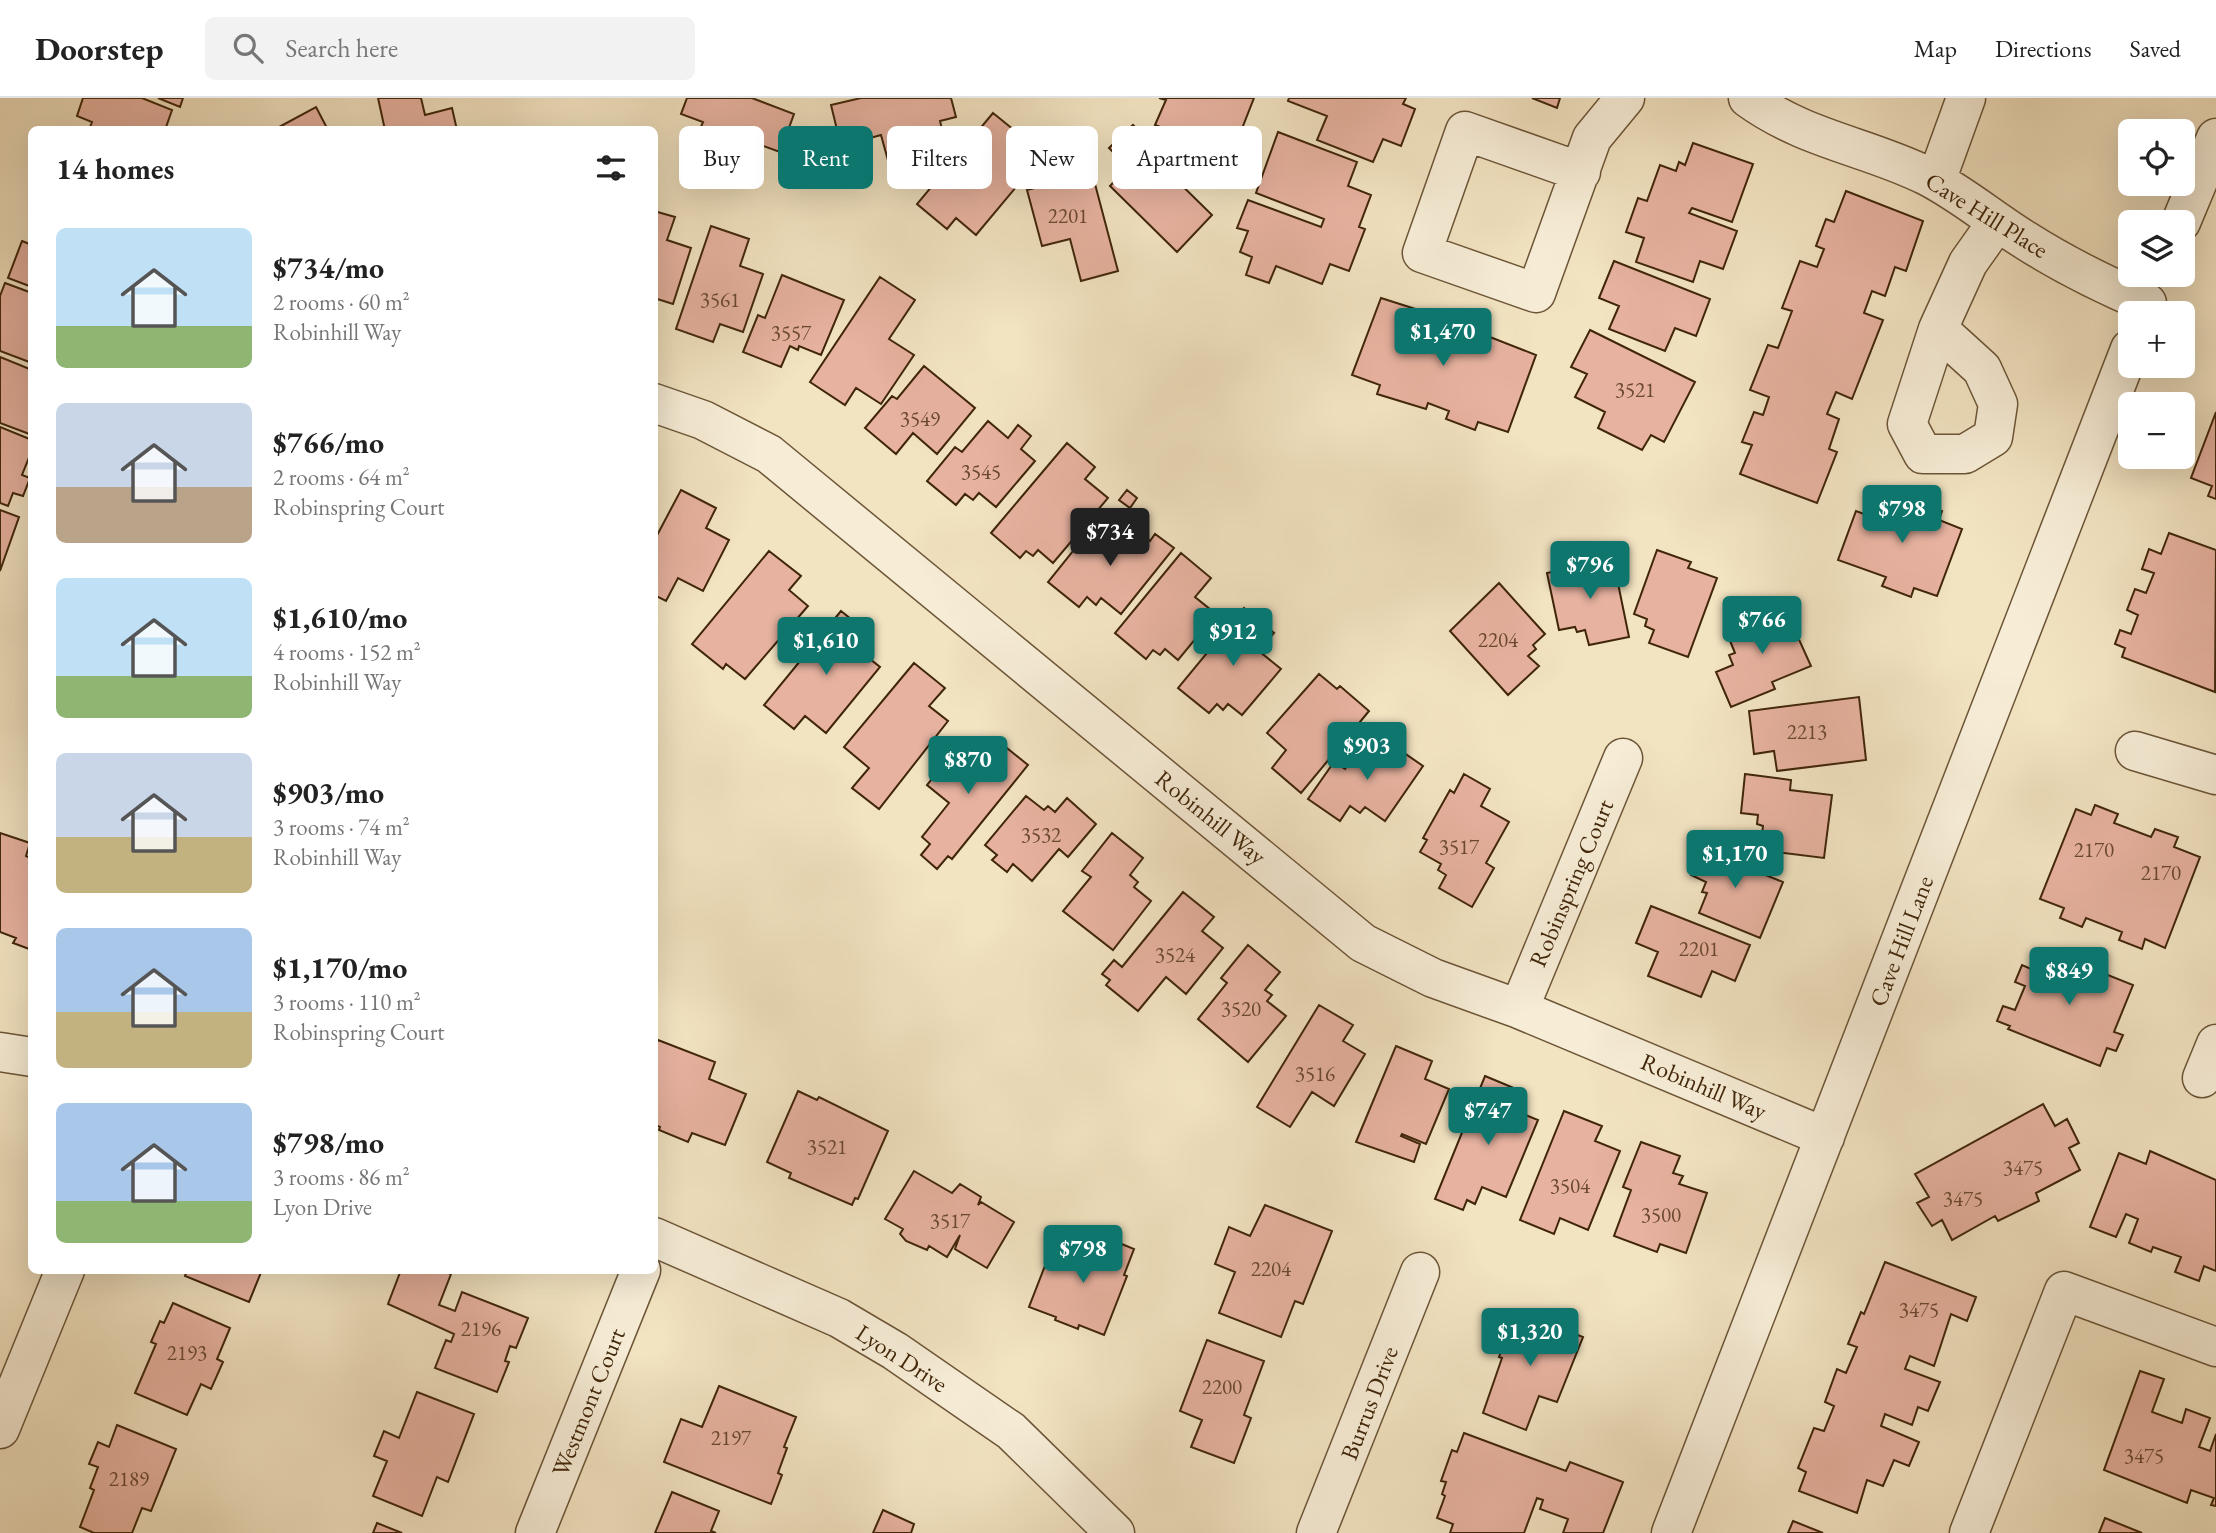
<!DOCTYPE html>
<meta charset="utf-8">
<style>
body{margin:0;font-family:"EB Garamond",serif;background:#f2f2f2;color:#222;height:100vh;display:flex;flex-direction:column;font-size:26px;white-space:nowrap}
*{box-sizing:border-box;margin:0}
p{font-size:23px;color:#767676}
.icon{flex:none;width:38px;height:38px;fill:none;stroke:currentColor;stroke-width:2;stroke-linecap:round;stroke-linejoin:round}
.map{position:relative;flex:1;overflow:hidden}
.side{position:absolute;left:28px;top:28px;width:630px;height:1148px;display:flex;flex-direction:column;background:#fff;border-radius:10px;box-shadow:0 7px 28px #0002}
.side>*{flex:none}
.hud{position:absolute;left:679px;top:28px;width:665px;height:63px;display:flex;gap:14px}
.buttons{position:absolute;left:2118px;top:21px;display:grid;gap:14px}
.buttons a{display:grid;place-items:center;width:77px;height:77px;border-radius:10px;background:#fff;box-shadow:0 7px 28px #0002;font-size:35px}
.price{position:absolute;translate:-50% -60px;padding:0 16px;border-radius:7px;background:#0f766e;color:#fff;font-size:23px;line-height:46px;filter:drop-shadow(0 2px 4px #0008)}
.price::after{content:'';position:absolute;left:50%;top:42px;width:21px;height:16px;margin-left:-10px;background:inherit;clip-path:polygon(0 0,100% 0,50% 100%)}
.price.active{background:#222;color:#fff}
ul{padding:0;list-style:none}
li{display:flex;align-items:center;gap:21px;height:175px;padding:0 28px}
li span{display:grid;place-items:center;flex:none;width:196px;height:140px;border-radius:10px;color:#555}
li>.icon{margin-inline-start:auto}
span .icon{width:84px;height:84px;fill:#fffc;stroke-width:1}
li b{font-size:30px}
h2{display:flex;justify-content:space-between;align-items:center;height:84px;padding:0 28px;font-size:30px}
.tag{padding:0 24px;border-radius:10px;background:#fff;box-shadow:0 7px 28px #0002;font-size:24px;line-height:63px}
.tag.active{background:#0f766e;color:#fff}
header{display:flex;align-items:center;gap:42px;box-sizing:border-box;height:98px;padding:0 35px;background:#fff;border-bottom:2px solid #e0e0e0}
header strong{font-size:33px}
nav{display:flex;gap:38px;margin-inline-start:auto;font-size:24px}
.search{width:490px;height:63px;background:#f2f2f2;display:flex;align-items:center;gap:18px;box-sizing:border-box;padding:0 24px;border-radius:10px;color:#767676;font-size:26px}
.map>svg:first-child{display:block}
.building{fill:#e7b2a0;stroke:#402609;stroke-width:2}
.lines{fill:none;stroke-linecap:round;stroke-linejoin:round}
.minor-casing{stroke:#6c5537;stroke-width:41}
.minor{stroke:#f7edd7;stroke-width:38}
.labels{text-anchor:middle;dominant-baseline:central;stroke-width:5;stroke-linejoin:round;paint-order:stroke}
.number-label{font-size:21px;fill:#6a492f}
.street-label{font-size:24px;fill:#402609;stroke:#f7edd7}
</style>
<header>
<strong>Doorstep</strong>
<div class="search"><svg class="icon" aria-label="search" viewBox="0 0 24 24"><circle cx="10" cy="10" r="6"/><path d="M15 15l6 6"/></svg>Search here</div>
<nav><a>Map</a><a>Directions</a><a>Saved</a></nav>
</header>
<div class="map">
<svg width="2216" height="1435" viewBox="0 0 2216 1435">
<rect width="100%" height="100%" fill="#f2e3c1"/>
<filter id="stains"><feTurbulence type="fractalNoise" baseFrequency=".00286" numOctaves="4"/><feColorMatrix values="0 0 0 0 .2 0 0 0 0 .09 0 0 0 0 .02 0 0 0 .5 -.17"/></filter>
<radialGradient id="worn" r=".72"><stop offset=".6" stop-color="#630" stop-opacity="0"/><stop offset="1" stop-color="#630" stop-opacity=".3"/></radialGradient>
<path class="building" d="M83,0H142L172,12L165,32H89L92,24L77,18Z
M158,0H183L180,9Z
M378,0H421L425,17L452,10L457,32H385Z
M687,0H752L794,16L780,54L758,46L749,69L693,48L703,24L681,16Z
M861,0H951L956,19L940,23L947,52L889,66L881,37L841,48L831,7Z
M1159,0H1254L1232,56L1155,27L1166,2Z
M1289,0H1406L1403,6L1415,11L1401,48L1383,41L1373,64L1317,42L1327,18L1288,3Z
M1532,0H1560L1557,10Z
M316,9L328,32H280L279,29Z
M993,15L1025,41L1014,54L1032,70L976,137L956,120L947,131L917,106Z
M1133,27L1165,58L1159,65L1212,117L1177,154L1110,88L1128,69L1109,50Z
M1278,34L1357,64L1348,88L1371,97L1359,129L1365,131L1349,173L1330,166L1322,186L1276,168L1269,185L1246,177L1252,159L1240,154L1248,133L1237,130L1248,102L1321,129L1324,121L1256,95Z
M1693,45L1753,66L1732,124L1692,110L1689,115L1737,133L1723,171L1700,163L1693,184L1636,164L1644,140L1626,134L1638,100L1647,103L1660,67L1676,73L1679,64L1685,67Z
M1086,52L1118,173L1081,183L1070,141L1042,148L1027,92L1054,85L1048,62Z
M1846,93L1923,123L1906,173L1895,169L1885,198L1872,193L1864,215L1883,222L1852,301L1836,294L1827,316L1839,321L1829,351L1837,354L1817,405L1740,376L1752,347L1742,344L1754,314L1763,317L1769,299L1750,292L1768,247L1778,250L1792,213L1782,210L1800,163L1817,169L1824,151L1816,148L1826,121L1834,124Z
M654,113L675,119L667,142L691,150L673,206L654,200Z
M711,128L749,141L740,168L763,176L743,234L720,226L713,244L676,231Z
M22,143L32,147V189L8,180Z
M1614,163L1710,201L1696,238L1675,230L1665,253L1609,231L1619,208L1599,200Z
M782,177L844,202L821,257L799,248L798,252L790,248L781,269L743,254L758,217L765,220Z
M880,179L915,202L889,241L914,257L881,306L856,290L845,307L810,284Z
M5,185L32,195V265L0,253V198Z
M1381,200L1431,216L1427,227L1481,247L1485,237L1536,257L1508,334L1478,324L1475,332L1446,321L1449,313L1428,305L1426,311L1377,296L1380,287L1352,277Z
M1590,232L1695,284L1664,344L1651,337L1642,352L1598,330L1605,314L1575,299L1587,276L1571,269Z
M0,259L32,272V337L0,325Z
M924,268L975,310L937,356L913,335L896,356L865,330L892,298L897,301Z
M2216,314V401L2208,398L2212,388L2191,380Z
M988,323L1008,340L1018,327L1031,338L1021,351L1035,363L996,409L979,395L973,402L965,396L956,407L927,383L955,349L962,354Z
M0,329L32,342V352L22,377L30,380L23,398L13,395L8,408L0,405Z
M1067,345L1095,369L1085,381L1108,400L1053,465L1038,452L1033,458L1026,453L1020,460L991,435Z
M681,392L716,410L706,430L729,442L703,493L678,480L666,503L654,497V443Z
M1127,392L1137,400L1130,410L1119,402Z
M1885,392L1942,413L1939,422L1962,431L1937,498L1914,490L1911,499L1882,488L1886,479L1838,462L1856,413L1875,420Z
M0,412L19,419L0,473Z
M1111,425L1131,441L1138,433L1150,443L1155,436L1174,450L1121,516L1101,500L1096,507L1087,499L1079,509L1048,484L1085,438L1095,445Z
M2169,435L2216,452L2215,594L2122,559L2125,550L2115,546L2120,532L2131,536L2138,517L2127,512L2135,491L2146,495L2154,475L2142,471L2149,451L2161,456Z
M1657,452L1691,464L1688,470L1717,480L1688,559L1649,545L1654,532L1645,528L1647,521L1634,516Z
M769,453L801,478L789,492L808,508L745,581L726,566L723,571L692,546Z
M1181,455L1211,480L1195,499L1216,516L1178,562L1165,551L1160,557L1153,552L1146,561L1115,535Z
M1613,461L1629,539L1589,547L1585,532L1577,534L1575,529L1559,532L1547,475Z
M1499,485L1545,536L1533,547L1536,551L1528,558L1539,568L1508,597L1450,533Z
M1782,504L1811,568L1772,584L1775,591L1731,609L1716,574L1733,567L1729,557L1735,555L1726,533L1761,519L1759,514Z
M1244,510L1274,535L1259,553L1281,571L1242,617L1228,606L1223,612L1217,606L1209,615L1178,590Z
M841,513L872,538L860,553L880,569L826,635L805,618L794,631L764,607Z
M914,565L945,590L929,608L948,623L879,711L852,690L869,670L844,649Z
M1319,576L1337,591L1340,588L1369,613L1301,695L1272,670L1286,652L1267,635Z
M1859,599L1866,662L1777,673L1774,653L1754,656L1749,613Z
M1367,639L1390,654L1394,648L1423,668L1385,723L1365,709L1360,715L1350,708L1340,723L1308,701L1334,664L1345,671Z
M964,641L985,658L997,642L1028,667L952,761L948,758L937,771L921,757L930,746L922,739L949,705L927,687Z
M1464,676L1490,691L1481,708L1509,724L1486,765L1494,770L1472,809L1439,790L1446,777L1438,772L1441,766L1420,754L1427,742L1423,740L1450,692L1454,695Z
M1745,676L1791,682L1790,692L1832,697L1824,760L1760,752L1763,728L1757,726L1758,717L1741,715Z
M1026,698L1044,712L1048,708L1055,714L1067,700L1096,726L1068,759L1059,751L1032,783L1013,766L1007,774L992,762L997,757L985,747Z
M2095,707L2118,716L2114,725L2151,739L2155,731L2178,739L2174,749L2200,759L2165,850L2145,841L2142,851L2119,842L2122,834L2086,820L2082,829L2060,820L2064,810L2040,801L2076,711L2091,717Z
M0,735L30,745L26,758L32,761V852L13,845L16,840L0,834Z
M1112,735L1143,760L1130,777L1138,784L1134,789L1151,803L1113,852L1063,813L1091,779L1082,773Z
M1705,742L1746,758L1743,768L1783,784L1760,840L1699,815L1707,795L1702,794L1706,784L1691,777Z
M1183,794L1214,819L1202,833L1223,850L1186,896L1166,879L1138,913L1106,887L1110,882L1102,876L1114,862L1122,869Z
M1651,808L1750,847L1735,883L1712,873L1701,899L1648,878L1658,854L1636,845Z
M1248,847L1280,874L1265,892L1272,897L1267,903L1286,918L1248,964L1198,921L1227,885L1221,880Z
M2040,850L2133,887L2114,934L2123,937L2116,953L2107,950L2100,968L2008,931L2010,928L1997,923L2003,908L2015,912L2025,888L2015,884L2022,867L2031,871Z
M1319,907L1353,927L1343,943L1365,956L1334,1008L1312,994L1290,1029L1257,1009Z
M658,942L715,964L709,981L746,996L725,1047L692,1035L688,1044L659,1032L660,1029L654,1026V950Z
M1396,948L1432,963L1425,981L1449,991L1426,1046L1402,1036L1401,1038L1420,1046L1414,1064L1356,1044Z
M1485,978L1521,993L1513,1012L1538,1022L1506,1099L1482,1089L1475,1106L1467,1102L1463,1112L1435,1101Z
M798,993L817,1002L819,999L888,1033L858,1101L855,1100L852,1107L789,1080L791,1075L767,1064Z
M2043,1006L2055,1028L2067,1021L2079,1045L2069,1050L2080,1072L2036,1095L2039,1103L1998,1123L1995,1118L1952,1142L1942,1122L1932,1128L1917,1105L1929,1099L1915,1076Z
M1564,1013L1602,1028L1595,1043L1620,1053L1588,1132L1560,1120L1554,1136L1520,1122Z
M1641,1044L1680,1058L1673,1075L1683,1078L1679,1086L1707,1095L1686,1155L1660,1146L1657,1154L1614,1138L1631,1092L1623,1089Z
M2150,1053L2216,1082V1173L2204,1168L2199,1183L2175,1174L2181,1159L2153,1149L2151,1154L2129,1145L2138,1121L2126,1116L2116,1139L2090,1129L2119,1055L2146,1066Z
M914,1073L952,1095L960,1086L981,1099L978,1107L981,1104L1014,1124L987,1170L955,1151L960,1137L947,1159L929,1148L927,1152L906,1143L900,1136L903,1131L885,1121Z
M1265,1107L1332,1133L1303,1206L1295,1203L1281,1239L1219,1215L1235,1174L1215,1166L1229,1129L1250,1138Z
M1100,1137L1134,1151L1124,1177L1127,1178L1104,1237L1079,1227L1078,1231L1055,1222L1056,1219L1029,1209L1053,1147L1086,1160L1089,1154L1093,1155Z
M1885,1164L1976,1199L1967,1223L1951,1216L1934,1268L1910,1258L1905,1271L1940,1284L1928,1313L1918,1309L1912,1327L1885,1316L1881,1328L1919,1344L1909,1368L1894,1362L1883,1388L1867,1382L1857,1415L1799,1393L1806,1374L1798,1370L1814,1330L1824,1333L1834,1308L1825,1304L1837,1271L1846,1275L1857,1249L1848,1246L1861,1214L1864,1216Z
M187,1172H262L249,1204L185,1178Z
M401,1172H441L451,1176L439,1207L455,1213L462,1194L528,1220L516,1250L510,1248L505,1263L509,1264L497,1294L435,1270L446,1242L451,1244L454,1236L388,1206Z
M173,1205L230,1230L217,1261L223,1264L211,1291L201,1286L187,1317L135,1295L156,1246L151,1244L160,1223L164,1225Z
M1514,1212L1583,1239L1557,1304L1539,1298L1526,1332L1483,1315L1502,1260L1499,1259L1504,1245L1502,1243Z
M1207,1242L1264,1263L1244,1317L1251,1320L1234,1365L1191,1349L1202,1322L1180,1313Z
M2140,1273L2164,1281L2152,1314L2182,1325L2186,1311L2210,1320L2199,1349L2210,1353L2216,1336V1408L2211,1407L2214,1400L2191,1392L2187,1405L2104,1372Z
M719,1288L796,1319L784,1349L787,1350L778,1375L782,1377L771,1406L664,1364L681,1321L702,1329Z
M417,1294L474,1316L448,1384L437,1379L422,1418L373,1398L387,1363L374,1358L384,1333L399,1340Z
M117,1327L176,1351L151,1413L142,1410L132,1435H94L80,1429L94,1392L90,1390L98,1369L89,1366L98,1344L109,1349Z
M1464,1335L1566,1373L1570,1364L1623,1384L1603,1435H1563L1568,1421L1540,1411L1543,1402L1537,1400L1524,1435H1450L1453,1426L1437,1420L1445,1398L1442,1396L1446,1384L1441,1383L1452,1352L1457,1354Z
M672,1394L719,1413L711,1433L716,1435H655Z
M883,1412L914,1426L911,1435H873Z
M2105,1420L2142,1435H2099Z
M1793,1423L1823,1435H1788Z
M377,1425L402,1435H373Z"/>
<g class="lines">
<defs>
<path id="minor" d="M1748,0C1806,42 1866,48 1927,78C1962,96 1991,121 2025,142C2064,167 2105,187 2147,205
M1581,74L1465,33L1422,155L1536,195L1592,40L1625,0
M1936,83L1966,0
M2181,124L2216,40
M1938,231L1982,271L1998,306L1993,339L1965,356H1923L1907,326L1938,231L1968,165L1997,124
M654,305L703,322L769,356L1363,845L1433,880L1519,911L1825,1039
M2135,653L2216,677
M1519,911L1623,660
M0,954L32,959
M2202,980L2216,946
M654,1139L839,1220L895,1253L1011,1333L1115,1435
M0,1331L65,1172
M535,1435L641,1172
M1316,1435L1420,1174
M1671,1435L2130,251
M1969,1435L2064,1193L2216,1249"/>
</defs>
<use href="#minor" class="minor-casing"/>
<use href="#minor" class="minor"/>
</g>
<g class="labels">
<g class="number-label">
<text x="1068" y="117">2201</text>
<text x="720" y="201">3561</text>
<text x="791" y="234">3557</text>
<text x="1635" y="291">3521</text>
<text x="920" y="320">3549</text>
<text x="981" y="373">3545</text>
<text x="1498" y="541">2204</text>
<text x="1807" y="633">2213</text>
<text x="1041" y="736">3532</text>
<text x="1459" y="748">3517</text>
<text x="2094" y="751">2170</text>
<text x="2161" y="774">2170</text>
<text x="1699" y="850">2201</text>
<text x="1175" y="856">3524</text>
<text x="1241" y="910">3520</text>
<text x="1315" y="975">3516</text>
<text x="827" y="1048">3521</text>
<text x="2023" y="1069">3475</text>
<text x="1570" y="1087">3504</text>
<text x="1963" y="1100">3475</text>
<text x="1661" y="1116">3500</text>
<text x="950" y="1122">3517</text>
<text x="1271" y="1170">2204</text>
<text x="1919" y="1211">3475</text>
<text x="481" y="1230">2196</text>
<text x="187" y="1254">2193</text>
<text x="1222" y="1288">2200</text>
<text x="731" y="1339">2197</text>
<text x="2144" y="1357">3475</text>
<text x="129" y="1380">2189</text>
</g>
<g class="street-label">
<text transform="translate(1987 117) rotate(32)">Cave Hill Place</text>
<text transform="translate(1211 719) rotate(39)">Robinhill Way</text>
<text transform="translate(1571 785) rotate(-67)">Robinspring Court</text>
<text transform="translate(1901 843) rotate(-69)">Cave Hill Lane</text>
<text transform="translate(1704 988) rotate(23)">Robinhill Way</text>
<text transform="translate(902 1260) rotate(33)">Lyon Drive</text>
<text transform="translate(588 1304) rotate(-68)">Westmont Court</text>
<text transform="translate(1369 1305) rotate(-69)">Burrus Drive</text>
</g>
</g>
<rect width="100%" height="100%" filter="url(#stains)"/>
<rect width="100%" height="100%" fill="url(#worn)"/>
</svg>
<div class="buttons">
<a><svg class="icon" aria-label="locate" viewBox="0 0 24 24"><circle cx="12" cy="12" r="6"/><path d="M12 2v4M12 18v4M2 12h4M18 12h4"/></svg></a>
<a><svg class="icon" aria-label="layers" viewBox="0 0 24 24"><path d="M12 4l9 5-9 5-9-5zM3 14l9 5 9-5"/></svg></a>
<a>+</a>
<a>−</a>
</div>
<b class="price" style="left:1443px;top:270px">$1,470</b>
<b class="price" style="left:1902px;top:447px">$798</b>
<b class="price active" style="left:1110px;top:470px">$734</b>
<b class="price" style="left:1590px;top:503px">$796</b>
<b class="price" style="left:1762px;top:558px">$766</b>
<b class="price" style="left:1233px;top:570px">$912</b>
<b class="price" style="left:826px;top:579px">$1,610</b>
<b class="price" style="left:1367px;top:684px">$903</b>
<b class="price" style="left:968px;top:698px">$870</b>
<b class="price" style="left:1735px;top:792px">$1,170</b>
<b class="price" style="left:2069px;top:909px">$849</b>
<b class="price" style="left:1488px;top:1049px">$747</b>
<b class="price" style="left:1083px;top:1187px">$798</b>
<b class="price" style="left:1530px;top:1270px">$1,320</b>
<div class="hud">
<a class="tag">Buy</a>
<a class="tag active">Rent</a>
<a class="tag">Filters</a>
<a class="tag">New</a>
<a class="tag">Apartment</a>
</div>
<section class="side">
<h2>14 homes<svg class="icon" aria-label="filters" viewBox="0 0 24 24"><path d="M4 7h16M4 17h16"/><circle cx="9" cy="7" r="2"/><circle cx="15" cy="17" r="2"/></svg></h2>
<ul>
<li><span style="background:linear-gradient(#bfe0f5 70%,#8fb573 0)"><svg class="icon" aria-label="home" viewBox="0 0 24 24"><path d="M3 11l9-7 9 7M6 9v11h12V9"/></svg></span><div><b>$734/mo</b><p>2 rooms · 60 m²</p><p>Robinhill Way</p></div></li>
<li><span style="background:linear-gradient(#c9d6e8 60%,#b9a48a 0)"><svg class="icon" aria-label="home" viewBox="0 0 24 24"><path d="M3 11l9-7 9 7M6 9v11h12V9"/></svg></span><div><b>$766/mo</b><p>2 rooms · 64 m²</p><p>Robinspring Court</p></div></li>
<li><span style="background:linear-gradient(#bfe0f5 70%,#8fb573 0)"><svg class="icon" aria-label="home" viewBox="0 0 24 24"><path d="M3 11l9-7 9 7M6 9v11h12V9"/></svg></span><div><b>$1,610/mo</b><p>4 rooms · 152 m²</p><p>Robinhill Way</p></div></li>
<li><span style="background:linear-gradient(#c9d6e8 60%,#c2b280 0)"><svg class="icon" aria-label="home" viewBox="0 0 24 24"><path d="M3 11l9-7 9 7M6 9v11h12V9"/></svg></span><div><b>$903/mo</b><p>3 rooms · 74 m²</p><p>Robinhill Way</p></div></li>
<li><span style="background:linear-gradient(#a9c7e8 60%,#c2b280 0)"><svg class="icon" aria-label="home" viewBox="0 0 24 24"><path d="M3 11l9-7 9 7M6 9v11h12V9"/></svg></span><div><b>$1,170/mo</b><p>3 rooms · 110 m²</p><p>Robinspring Court</p></div></li>
<li><span style="background:linear-gradient(#a9c7e8 70%,#8fb573 0)"><svg class="icon" aria-label="home" viewBox="0 0 24 24"><path d="M3 11l9-7 9 7M6 9v11h12V9"/></svg></span><div><b>$798/mo</b><p>3 rooms · 86 m²</p><p>Lyon Drive</p></div></li>
</ul>
</section>
</div>
